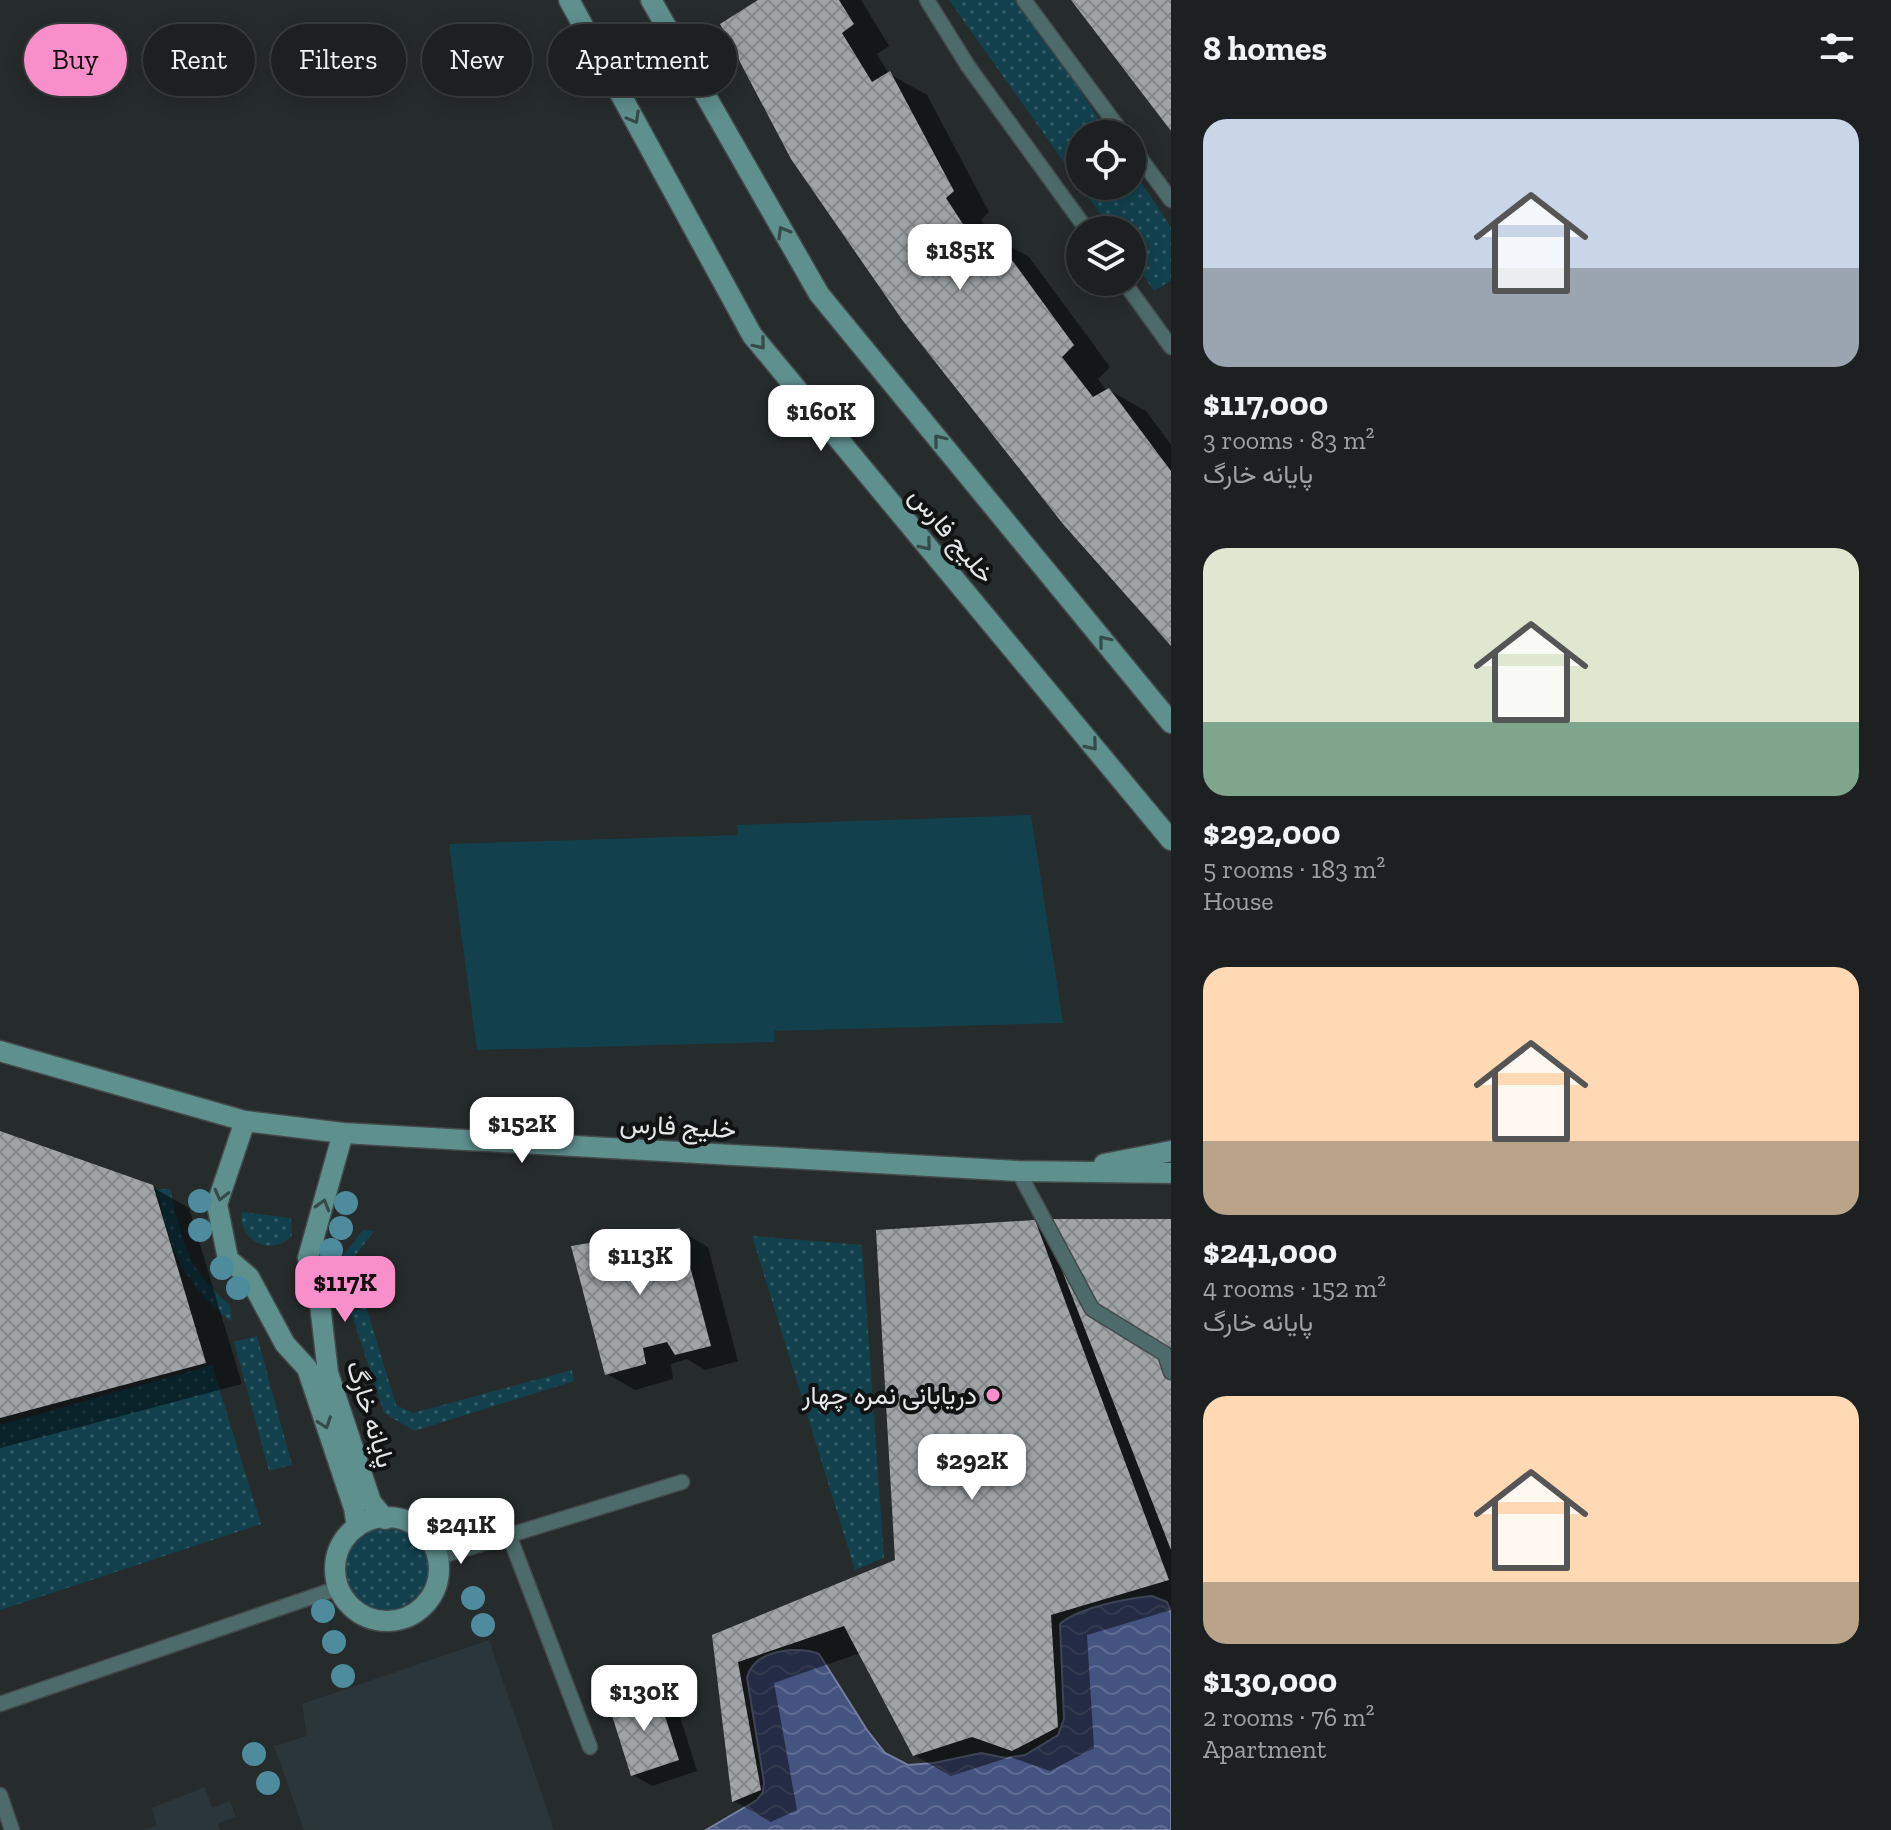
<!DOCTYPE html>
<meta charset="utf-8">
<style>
body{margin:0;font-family:"Zilla Slab",Vazirmatn,serif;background:#25282a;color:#f1f3f6;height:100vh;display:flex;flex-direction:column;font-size:30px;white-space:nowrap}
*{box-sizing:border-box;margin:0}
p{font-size:26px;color:#a0a3a5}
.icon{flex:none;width:44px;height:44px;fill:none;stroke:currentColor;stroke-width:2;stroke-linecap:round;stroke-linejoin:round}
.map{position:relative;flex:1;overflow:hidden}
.sheet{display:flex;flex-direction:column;background:#1c2021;width:720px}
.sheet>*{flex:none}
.top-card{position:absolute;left:24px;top:24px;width:760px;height:72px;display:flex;gap:16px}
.tools{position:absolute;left:1066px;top:120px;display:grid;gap:16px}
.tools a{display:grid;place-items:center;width:80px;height:80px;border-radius:50%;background:#1c2021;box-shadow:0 4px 20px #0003,0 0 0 2px #3a3e3f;font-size:40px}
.price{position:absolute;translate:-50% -68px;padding:0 18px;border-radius:16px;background:#fff;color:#222;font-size:26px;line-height:52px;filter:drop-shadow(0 2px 4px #0008)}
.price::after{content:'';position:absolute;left:50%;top:48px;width:24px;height:18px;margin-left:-12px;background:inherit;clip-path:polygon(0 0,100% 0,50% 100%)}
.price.selected{background:#f98fca;color:#111}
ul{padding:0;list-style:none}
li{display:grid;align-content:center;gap:16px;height:424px;padding:0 32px}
li span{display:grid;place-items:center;height:248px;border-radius:24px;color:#555}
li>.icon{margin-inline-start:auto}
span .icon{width:144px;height:144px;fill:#fffc;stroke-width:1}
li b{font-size:34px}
h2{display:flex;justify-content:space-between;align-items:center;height:96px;padding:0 32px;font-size:34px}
.pill{padding:0 28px;border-radius:36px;background:#1c2021;box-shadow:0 4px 20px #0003,0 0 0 2px #3a3e3f;font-size:28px;line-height:72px}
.pill.selected{background:#f98fca;color:#111}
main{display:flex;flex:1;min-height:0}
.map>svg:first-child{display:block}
.built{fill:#2a363a}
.grass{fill:url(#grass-dots)}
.pitch{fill:#12414d}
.water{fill:url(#water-waves);stroke:#757fa0;stroke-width:2}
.shadow{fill:#0007}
.building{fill:url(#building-cross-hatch)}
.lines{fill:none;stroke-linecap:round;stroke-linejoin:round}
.service-casing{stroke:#44494a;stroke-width:17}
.secondary-casing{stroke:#44494a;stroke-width:23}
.service{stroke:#4d6b6a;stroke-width:14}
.secondary{stroke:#5e908e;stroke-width:20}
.tree{fill:#4e8b9c}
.oneway{stroke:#344b4a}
.poi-dot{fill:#f98fca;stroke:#111313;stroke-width:3}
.labels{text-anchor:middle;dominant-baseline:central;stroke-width:8;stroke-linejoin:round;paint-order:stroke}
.street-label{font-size:26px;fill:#e4e7e8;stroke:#111313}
.poi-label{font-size:26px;fill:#e4e7e8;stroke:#111313;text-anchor:end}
</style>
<main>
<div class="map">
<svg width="1171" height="1830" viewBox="0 0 1171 1830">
<defs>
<pattern id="grass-dots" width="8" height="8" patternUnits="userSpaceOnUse" patternTransform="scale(2)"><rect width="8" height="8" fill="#12414d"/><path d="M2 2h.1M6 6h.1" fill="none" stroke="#345c67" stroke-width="1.8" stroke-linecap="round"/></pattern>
<pattern id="water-waves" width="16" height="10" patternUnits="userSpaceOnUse" patternTransform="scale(2)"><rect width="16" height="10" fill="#455381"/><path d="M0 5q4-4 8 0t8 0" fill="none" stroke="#606c93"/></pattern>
<pattern id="building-cross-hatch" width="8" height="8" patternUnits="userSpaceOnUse" patternTransform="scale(2)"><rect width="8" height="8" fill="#a0a4a7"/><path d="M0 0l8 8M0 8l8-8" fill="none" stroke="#84888a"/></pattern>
</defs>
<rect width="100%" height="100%" fill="#262b2c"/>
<path class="built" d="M489,1640L554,1830H304L274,1746L307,1736L302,1704Z
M205,1787L212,1808L230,1801L236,1817L218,1823L220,1830H145L157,1825L151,1808Z"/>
<path class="grass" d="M949,0H1020L1109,134H1080V185Z
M1132,168L1171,227V280L1154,291L1132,259V230H1112L1080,186H1132Z
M157,1189H170C182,1240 187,1270 230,1305L232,1322C180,1282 171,1250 157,1189Z
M242,1212L291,1218L292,1235C273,1258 237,1241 242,1212Z
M363,1230L374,1231L343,1272L340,1300L334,1288L331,1271Z
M752,1236L862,1245L884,1558L855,1570Z
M366,1306L396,1405L413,1413L572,1370L574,1381L414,1431L384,1413L351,1312Z
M257,1336L292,1465L269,1471L234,1342Z
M212,1365L261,1524L0,1610V1425Z
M385,1519C490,1524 423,1667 353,1608C349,1604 342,1599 339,1595C329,1575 335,1541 355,1528C363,1523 375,1521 385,1519Z"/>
<path class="pitch" d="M1031,815L1063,1023L774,1031L775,1042L477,1050L449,844L738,835L737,825Z"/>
<path class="water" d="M1152,1596L1167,1602L1171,1612V1830H706L757,1800L763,1792L764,1782L747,1678C753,1650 797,1645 819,1654L867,1730L885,1753L908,1765L934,1763L981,1753L1006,1758L1025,1755L1058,1735L1064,1719L1060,1624C1077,1608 1128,1598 1152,1596Z"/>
<path class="shadow" d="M762,0H861L889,46L877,54L889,74L927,95L989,212L981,220L992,236L1029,257L1110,367L1098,379L1107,391L1109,390L1146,411L1171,445V643Z
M0,1133L152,1187L189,1208L242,1384L0,1448Z
M1171,1221V1610L1087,1635L1094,1748L1050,1771L1010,1757L951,1776L914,1755L860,1653L774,1683L797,1810L771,1822L734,1801L714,1637L897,1561L1035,1222L1048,1230Z
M680,1231L708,1247L738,1361L705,1370L687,1359L671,1364L673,1379L635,1390L607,1374Z
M657,1693L676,1704L697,1771L652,1786L633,1775Z"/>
<path class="building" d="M758,0H839L854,24L842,33L872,82L890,71L954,191L946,198L974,241L993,234L1074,345L1062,357L1093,397L1109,388L1171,471V646L1063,524L903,321L791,159L720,24Z
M1071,0H1171V131Z
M0,1131L153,1185L206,1363L0,1418Z
M1042,1219H1171V1550Z
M1035,1220L1169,1580L1051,1615L1058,1727L1012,1751L972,1737L913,1756L844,1626L738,1662L761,1790L732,1802L712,1635L895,1560L876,1230Z
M680,1228L711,1346L675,1355L667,1342L643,1348L646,1364L605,1375L571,1246Z
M657,1691L679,1760L631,1776L609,1706Z"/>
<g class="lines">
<defs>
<path id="service" d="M927,0L968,66L1087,230
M1024,0L1123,134
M1132,147L1171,200
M1124,282L1171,347
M1018,1171L1092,1309L1165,1354L1171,1372
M509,1535L590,1747
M439,1557L682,1482
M0,1704L338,1588
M0,1795L12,1830"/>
<path id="secondary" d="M569,0L752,335L1171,840
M651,0L819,294L1171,723
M0,1051L245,1121L343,1133L1018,1171L1171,1173
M245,1121L217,1204L228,1259L249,1277L285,1344L307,1368L354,1508L357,1527
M343,1133L308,1258L320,1304L328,1373L371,1502L385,1519
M1104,1164L1171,1151
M335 1569a52 52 0 1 1 104 0a52 52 0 1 1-104 0Z"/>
</defs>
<use href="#service" class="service-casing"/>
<use href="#secondary" class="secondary-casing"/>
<use href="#service" class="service"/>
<use href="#secondary" class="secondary"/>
</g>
<g class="tree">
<circle cx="200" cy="1201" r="12"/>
<circle cx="346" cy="1203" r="12"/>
<circle cx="341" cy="1228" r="12"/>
<circle cx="200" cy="1230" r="12"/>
<circle cx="331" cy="1250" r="12"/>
<circle cx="222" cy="1268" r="12"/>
<circle cx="327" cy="1274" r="12"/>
<circle cx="238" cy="1288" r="12"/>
<circle cx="473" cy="1598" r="12"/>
<circle cx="323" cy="1611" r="12"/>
<circle cx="483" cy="1625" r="12"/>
<circle cx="334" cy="1642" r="12"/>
<circle cx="343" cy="1676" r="12"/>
<circle cx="254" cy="1754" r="12"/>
<circle cx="268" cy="1783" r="12"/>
</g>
<defs><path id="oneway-chevron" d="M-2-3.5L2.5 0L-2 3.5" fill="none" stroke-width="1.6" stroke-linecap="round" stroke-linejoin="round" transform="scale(2)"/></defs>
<g class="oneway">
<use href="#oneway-chevron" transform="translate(634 118) rotate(61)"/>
<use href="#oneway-chevron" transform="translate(783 232) rotate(-120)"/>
<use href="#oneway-chevron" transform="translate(760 344) rotate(51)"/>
<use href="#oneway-chevron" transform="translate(939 440) rotate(-129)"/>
<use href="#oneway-chevron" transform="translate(926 545) rotate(50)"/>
<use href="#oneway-chevron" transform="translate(1104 641) rotate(-129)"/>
<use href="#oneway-chevron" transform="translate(1092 745) rotate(50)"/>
<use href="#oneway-chevron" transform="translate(221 1195) rotate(104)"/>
<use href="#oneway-chevron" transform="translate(323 1205) rotate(-74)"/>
<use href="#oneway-chevron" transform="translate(325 1423) rotate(71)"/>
</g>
<circle class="poi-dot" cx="993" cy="1395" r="8"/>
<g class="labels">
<g class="street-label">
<text transform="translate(952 535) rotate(50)">خلیج فارس</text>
<text transform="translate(678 1126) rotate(3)">خلیج فارس</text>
<text transform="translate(371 1414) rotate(73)">پایانه خارگ</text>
</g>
<g class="poi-label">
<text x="977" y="1395">دریابانی نمره چهار</text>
</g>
</g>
</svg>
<div class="tools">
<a><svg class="icon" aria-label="locate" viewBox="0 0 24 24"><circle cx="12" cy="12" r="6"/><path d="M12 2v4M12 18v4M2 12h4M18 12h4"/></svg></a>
<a><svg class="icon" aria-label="layers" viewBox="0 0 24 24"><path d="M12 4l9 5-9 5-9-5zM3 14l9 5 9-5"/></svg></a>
</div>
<b class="price" style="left:960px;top:292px">$185K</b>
<b class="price" style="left:821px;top:453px">$160K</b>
<b class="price" style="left:522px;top:1165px">$152K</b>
<b class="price" style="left:640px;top:1297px">$113K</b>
<b class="price selected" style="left:345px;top:1324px">$117K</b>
<b class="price" style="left:972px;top:1502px">$292K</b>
<b class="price" style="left:461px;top:1566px">$241K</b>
<b class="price" style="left:644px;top:1733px">$130K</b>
<div class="top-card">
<a class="pill selected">Buy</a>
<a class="pill">Rent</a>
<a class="pill">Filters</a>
<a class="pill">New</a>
<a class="pill">Apartment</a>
</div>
</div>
<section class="sheet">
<h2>8 homes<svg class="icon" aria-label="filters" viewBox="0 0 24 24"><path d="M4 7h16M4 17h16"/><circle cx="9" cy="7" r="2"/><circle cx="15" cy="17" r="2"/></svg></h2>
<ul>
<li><span style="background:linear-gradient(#c9d6e8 60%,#9aa5b1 0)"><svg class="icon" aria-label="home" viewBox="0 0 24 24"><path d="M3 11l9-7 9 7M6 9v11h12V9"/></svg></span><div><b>$117,000</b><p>3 rooms · 83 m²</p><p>پایانه خارگ</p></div></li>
<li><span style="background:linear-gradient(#dfe7d0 70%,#7fa58c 0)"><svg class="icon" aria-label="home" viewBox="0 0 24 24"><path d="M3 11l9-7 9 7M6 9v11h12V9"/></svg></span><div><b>$292,000</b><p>5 rooms · 183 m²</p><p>House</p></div></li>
<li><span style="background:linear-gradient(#ffd9b3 70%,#b9a48a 0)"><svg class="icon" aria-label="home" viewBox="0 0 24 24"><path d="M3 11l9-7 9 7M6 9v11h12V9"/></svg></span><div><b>$241,000</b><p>4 rooms · 152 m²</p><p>پایانه خارگ</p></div></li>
<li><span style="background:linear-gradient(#ffd9b3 75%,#b9a48a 0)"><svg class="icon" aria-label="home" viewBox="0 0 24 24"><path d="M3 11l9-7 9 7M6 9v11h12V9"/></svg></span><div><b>$130,000</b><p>2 rooms · 76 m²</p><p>Apartment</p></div></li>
</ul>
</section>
</main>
